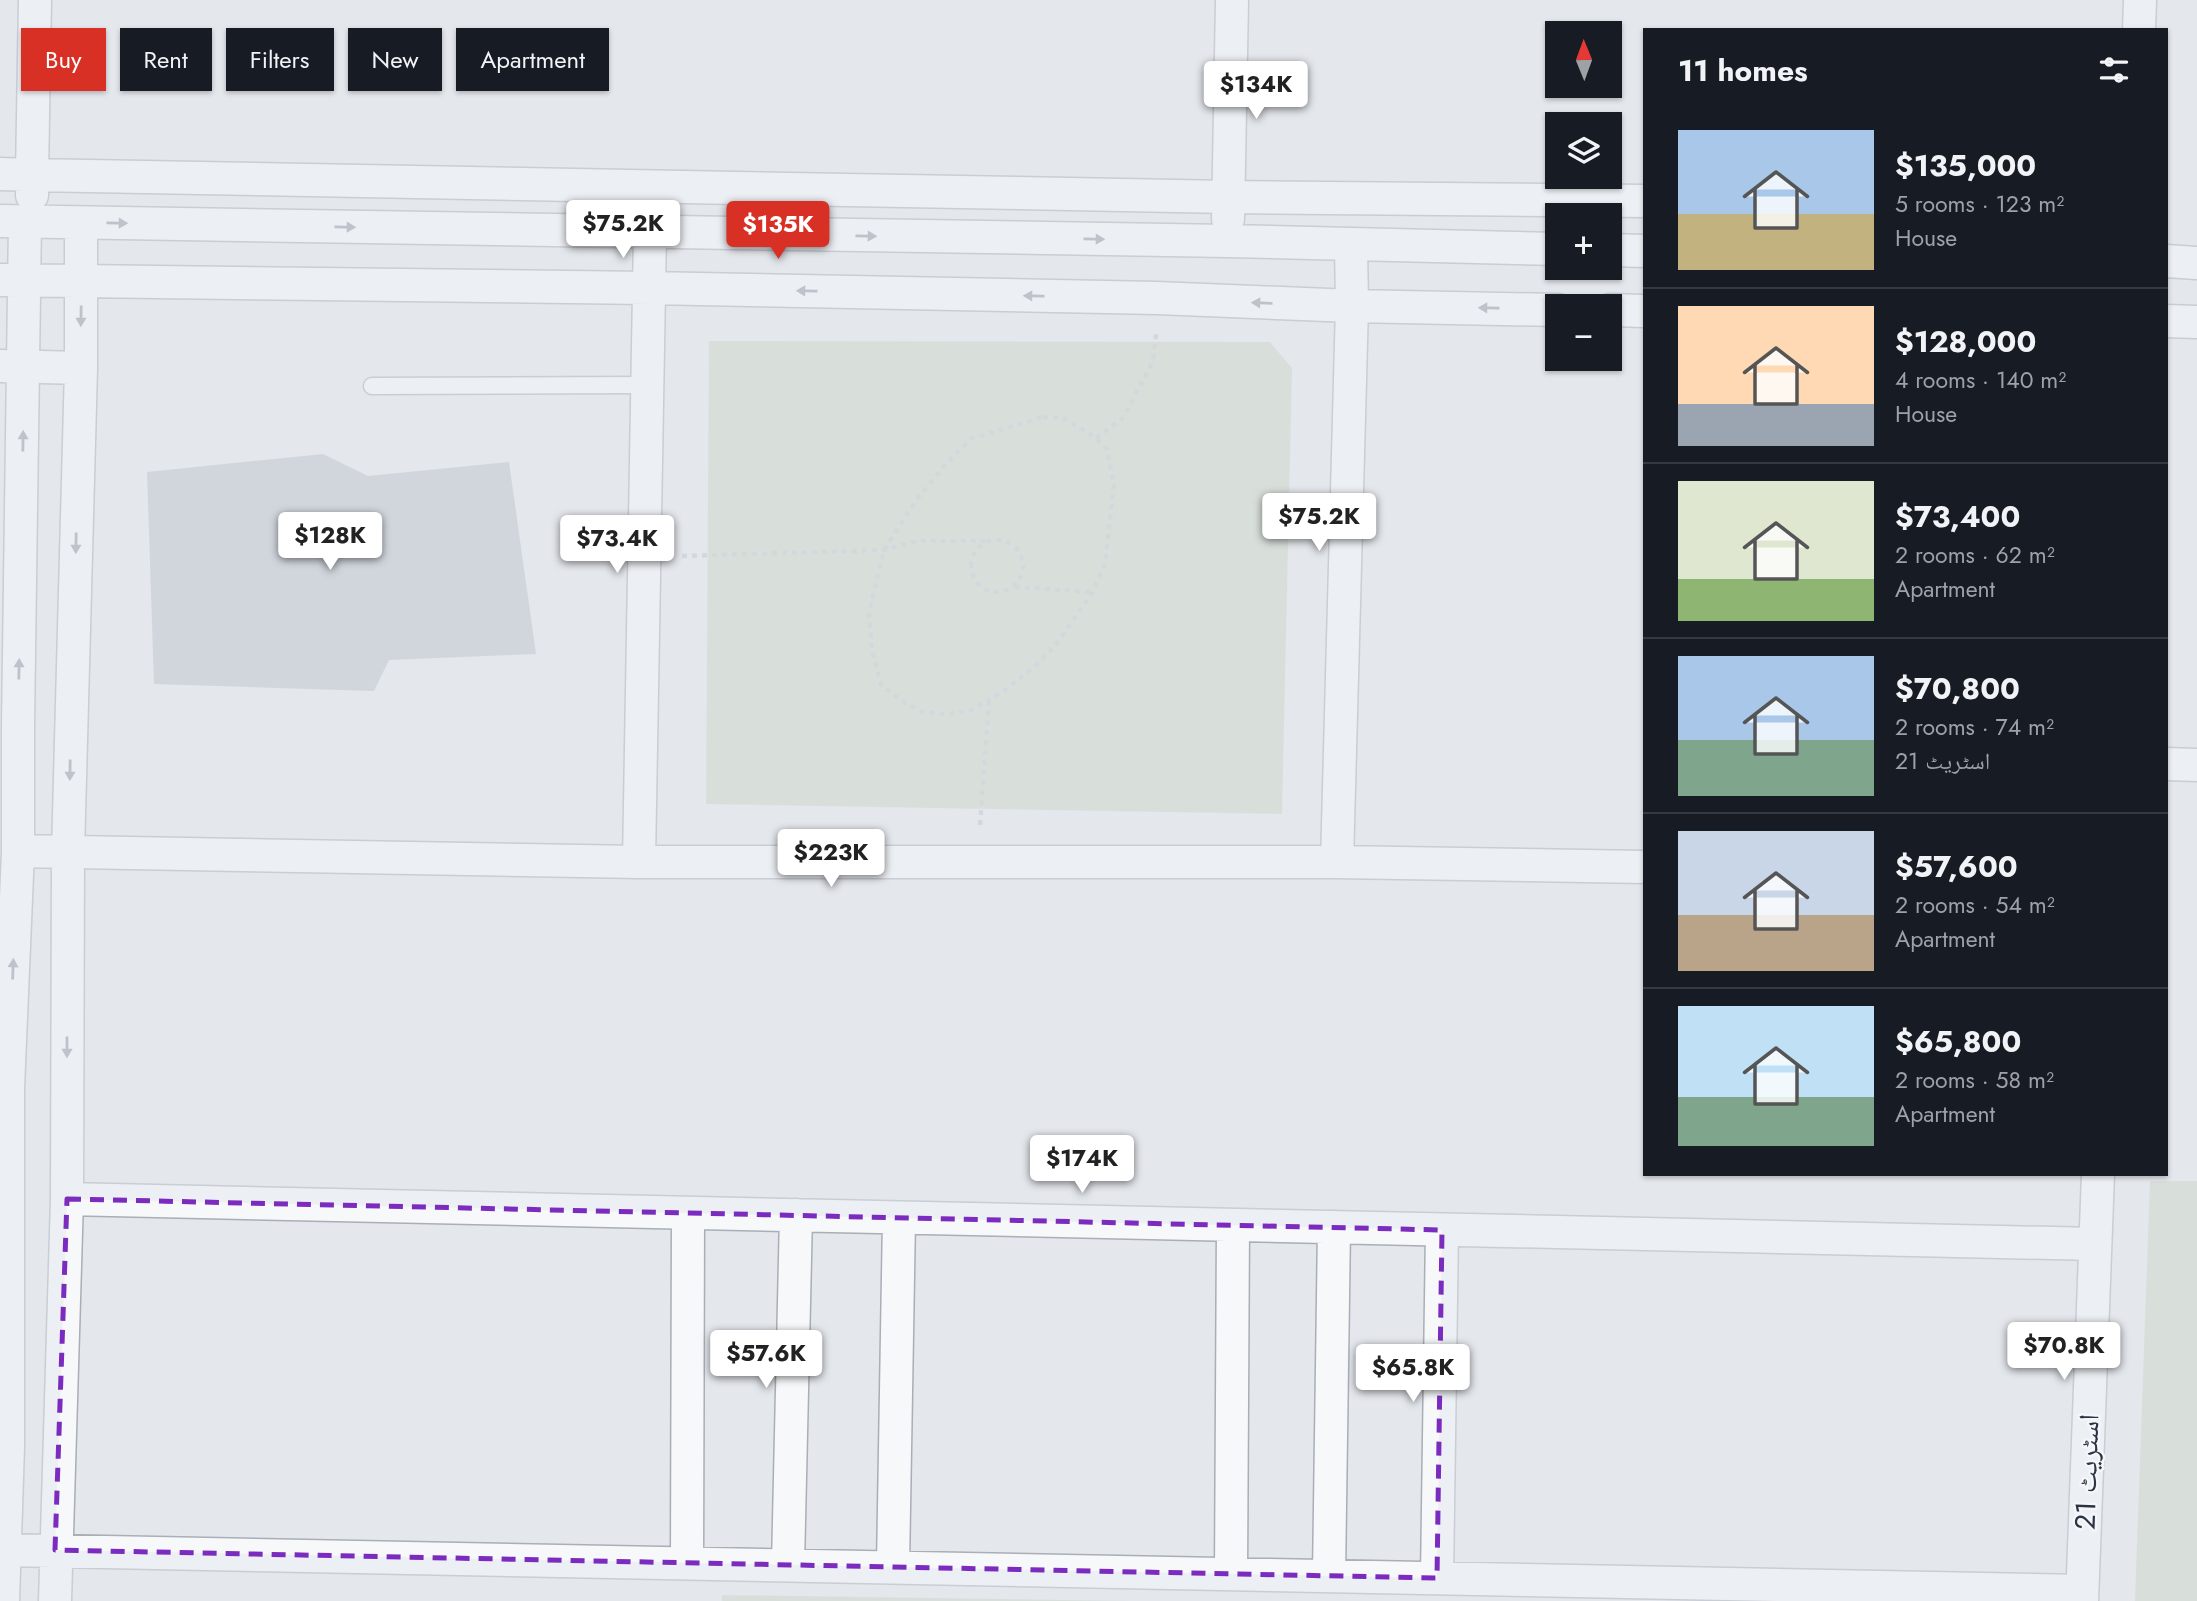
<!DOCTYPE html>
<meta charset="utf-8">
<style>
body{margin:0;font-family:Jost,"Noto Naskh Arabic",sans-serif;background:#242831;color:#f1f3f6;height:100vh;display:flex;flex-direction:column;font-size:26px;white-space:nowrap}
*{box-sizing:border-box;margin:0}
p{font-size:23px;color:#9ea1a6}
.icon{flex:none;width:38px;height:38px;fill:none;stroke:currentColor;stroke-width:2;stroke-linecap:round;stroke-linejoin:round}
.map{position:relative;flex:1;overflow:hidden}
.drawer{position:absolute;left:1643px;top:28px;width:525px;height:1148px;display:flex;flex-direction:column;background:#171b24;border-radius:0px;box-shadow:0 2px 5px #0004}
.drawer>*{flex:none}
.guide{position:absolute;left:21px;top:28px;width:665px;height:63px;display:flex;gap:14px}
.needle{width:46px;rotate:359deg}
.buttons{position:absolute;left:1545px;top:21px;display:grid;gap:14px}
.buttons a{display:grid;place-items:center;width:77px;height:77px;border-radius:0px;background:#171b24;box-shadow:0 2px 5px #0004;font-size:35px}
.price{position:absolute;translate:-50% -60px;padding:0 16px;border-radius:7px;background:#fff;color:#222;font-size:23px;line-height:46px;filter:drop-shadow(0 2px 4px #0008)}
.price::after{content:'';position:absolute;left:50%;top:42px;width:21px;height:16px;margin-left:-10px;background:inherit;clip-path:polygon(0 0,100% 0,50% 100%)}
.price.active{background:#d93025;color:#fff}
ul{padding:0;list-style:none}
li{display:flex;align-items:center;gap:21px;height:175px;padding:0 35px}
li+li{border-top:2px solid #363941}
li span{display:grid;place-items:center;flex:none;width:196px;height:140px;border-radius:0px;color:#555}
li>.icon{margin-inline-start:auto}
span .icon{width:84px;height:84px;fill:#fffc;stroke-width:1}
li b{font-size:30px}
h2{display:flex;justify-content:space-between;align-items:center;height:84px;padding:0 35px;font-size:30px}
.tag{padding:0 24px;border-radius:0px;background:#171b24;box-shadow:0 2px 5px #0004;font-size:24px;line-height:63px}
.tag.active{background:#d93025;color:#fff}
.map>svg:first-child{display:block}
.green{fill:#c9d6c5}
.building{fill:#bbc0ca}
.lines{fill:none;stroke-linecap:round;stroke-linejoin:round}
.lane-casing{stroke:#a9aeb7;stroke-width:19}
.street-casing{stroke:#a9aeb7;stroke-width:35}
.path{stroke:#c2c5cb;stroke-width:4.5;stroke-dasharray:5 5;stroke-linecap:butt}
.lane{stroke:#f7f8fa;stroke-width:16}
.street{stroke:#f7f8fa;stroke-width:32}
.oneway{fill:#9196a0}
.marked{fill:none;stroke:#7b2cbf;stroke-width:5;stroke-dasharray:14 9;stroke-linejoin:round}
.labels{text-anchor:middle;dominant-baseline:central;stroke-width:5;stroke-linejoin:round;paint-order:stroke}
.street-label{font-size:28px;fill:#2b3445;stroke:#f4f6f9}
</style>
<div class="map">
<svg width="2197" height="1601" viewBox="0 0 2197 1601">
<rect width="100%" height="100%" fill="#e4e7ec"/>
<path class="green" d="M709,341L1270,342L1292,368L1282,814L706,804Z
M2150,1181H2197V1601H2135Z
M722,1595L1130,1601H722Z"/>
<path class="building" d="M323,454L368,476L509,462L536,654L389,660L374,691L154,684L147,472Z"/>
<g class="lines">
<defs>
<path id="lane" d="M372,386L648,385"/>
<path id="street" d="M35,0L32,175L1229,197L1645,201
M2139,30L2140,0
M0,174L32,175V195
M1228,219L1232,0
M0,221L1228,241L1558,249
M1610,250L1645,251
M2166,261L2197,263
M0,280L649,288L1157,298L1352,306L1558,310
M1610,310L1645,311
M2166,321L2197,322
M0,366L81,368
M2166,764L2197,765
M18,851L639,862H1337L1645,867
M639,862L650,233
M1337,862L1352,306L1351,245
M67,1199L2095,1244
M5,1550L2082,1591
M687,1563L688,1213
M788,1565L796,1215
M893,1566L899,1218
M1231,1573L1233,1225
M1329,1576L1334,1227
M1437,1578L1442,1230
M3,1601L8,1447V1088L18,851V725L25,221
M55,1601L67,1199L68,852L81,368V223
M2082,1601L2098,1174"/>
</defs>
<use href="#lane" class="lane-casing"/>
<use href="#street" class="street-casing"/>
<path class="path" d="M1043,417L1063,418L1096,438L1107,450L1114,485L1105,563L1093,592L1054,647L1035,666L1005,690L970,711L947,714L922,712L902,701L881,685L872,650L869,613L884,550L917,499L946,464L971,439Z
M1096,438L1123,418L1153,361L1156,334
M971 566a26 26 0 1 1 52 0a26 26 0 1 1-52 0Z
M682,556L884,550L917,541H987
M1015,587L1092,592
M980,825L989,701"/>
<use href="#lane" class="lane"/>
<use href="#street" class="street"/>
</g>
<defs><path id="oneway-solid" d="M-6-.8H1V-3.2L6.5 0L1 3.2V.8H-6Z" transform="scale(1.75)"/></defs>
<g class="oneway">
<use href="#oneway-solid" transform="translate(117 223) rotate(1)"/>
<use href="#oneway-solid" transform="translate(345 227) rotate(1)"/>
<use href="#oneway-solid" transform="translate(866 236) rotate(1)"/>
<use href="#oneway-solid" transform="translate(1094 239) rotate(1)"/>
<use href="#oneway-solid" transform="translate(807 291) rotate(-179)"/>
<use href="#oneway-solid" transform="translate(1034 296) rotate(-179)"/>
<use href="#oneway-solid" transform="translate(1262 303) rotate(-178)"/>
<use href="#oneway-solid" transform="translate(1489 308) rotate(-179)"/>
<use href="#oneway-solid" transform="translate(81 316) rotate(91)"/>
<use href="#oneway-solid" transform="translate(23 441) rotate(-89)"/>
<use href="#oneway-solid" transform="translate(76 543) rotate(91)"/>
<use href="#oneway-solid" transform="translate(19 669) rotate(-89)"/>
<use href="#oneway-solid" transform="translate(70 770) rotate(91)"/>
<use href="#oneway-solid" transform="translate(13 969) rotate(-88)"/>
<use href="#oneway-solid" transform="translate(67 1047) rotate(90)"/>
</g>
<path d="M0 0H2197V1601H0ZM67,1199L1442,1230L1437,1578L55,1550Z" fill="#e4e7ec" fill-opacity=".55" fill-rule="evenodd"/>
<path class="marked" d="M67,1199L1442,1230L1437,1578L55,1550Z"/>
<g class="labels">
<g class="street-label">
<text transform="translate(2087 1472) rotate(-88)">اسٹریٹ 21</text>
</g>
</g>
</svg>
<div class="buttons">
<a><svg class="needle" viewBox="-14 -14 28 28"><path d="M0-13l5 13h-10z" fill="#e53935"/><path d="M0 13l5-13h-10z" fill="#9ea1a6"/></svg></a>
<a><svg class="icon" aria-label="layers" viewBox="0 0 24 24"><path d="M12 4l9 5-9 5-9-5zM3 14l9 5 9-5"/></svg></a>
<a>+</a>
<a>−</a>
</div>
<b class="price" style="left:1256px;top:121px">$134K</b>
<b class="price" style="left:623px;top:260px">$75.2K</b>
<b class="price active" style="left:778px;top:261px">$135K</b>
<b class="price" style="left:1319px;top:553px">$75.2K</b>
<b class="price" style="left:330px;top:572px">$128K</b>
<b class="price" style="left:617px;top:575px">$73.4K</b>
<b class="price" style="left:831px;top:889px">$223K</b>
<b class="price" style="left:1082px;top:1195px">$174K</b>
<b class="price" style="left:2064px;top:1382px">$70.8K</b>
<b class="price" style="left:766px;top:1390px">$57.6K</b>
<b class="price" style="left:1413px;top:1404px">$65.8K</b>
<div class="guide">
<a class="tag active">Buy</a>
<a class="tag">Rent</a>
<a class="tag">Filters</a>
<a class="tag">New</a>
<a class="tag">Apartment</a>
</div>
<section class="drawer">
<h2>11 homes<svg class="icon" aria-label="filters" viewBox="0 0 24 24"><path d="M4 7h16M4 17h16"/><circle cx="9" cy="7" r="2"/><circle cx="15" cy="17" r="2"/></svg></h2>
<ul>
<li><span style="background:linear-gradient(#a9c7e8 60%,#c2b280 0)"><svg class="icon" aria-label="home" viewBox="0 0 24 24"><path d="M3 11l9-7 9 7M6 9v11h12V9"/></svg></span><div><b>$135,000</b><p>5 rooms · 123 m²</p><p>House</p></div></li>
<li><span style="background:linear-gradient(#ffd9b3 70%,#9aa5b1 0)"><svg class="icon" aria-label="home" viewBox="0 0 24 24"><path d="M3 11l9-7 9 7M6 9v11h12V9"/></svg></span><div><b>$128,000</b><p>4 rooms · 140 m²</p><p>House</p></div></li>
<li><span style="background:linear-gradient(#dfe7d0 70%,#8fb573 0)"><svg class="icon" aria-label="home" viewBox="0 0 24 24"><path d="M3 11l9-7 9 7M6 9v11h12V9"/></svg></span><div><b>$73,400</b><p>2 rooms · 62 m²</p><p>Apartment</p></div></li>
<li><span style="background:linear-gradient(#a9c7e8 60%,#7fa58c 0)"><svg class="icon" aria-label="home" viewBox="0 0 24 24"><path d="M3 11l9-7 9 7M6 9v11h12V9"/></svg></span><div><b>$70,800</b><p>2 rooms · 74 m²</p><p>اسٹریٹ 21</p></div></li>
<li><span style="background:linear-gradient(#c9d6e8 60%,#b9a48a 0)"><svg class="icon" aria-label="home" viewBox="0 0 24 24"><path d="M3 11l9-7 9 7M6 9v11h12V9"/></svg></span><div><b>$57,600</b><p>2 rooms · 54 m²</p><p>Apartment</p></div></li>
<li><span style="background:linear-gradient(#bfe0f5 65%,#7fa58c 0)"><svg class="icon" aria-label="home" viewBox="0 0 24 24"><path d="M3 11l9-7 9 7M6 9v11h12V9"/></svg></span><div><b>$65,800</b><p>2 rooms · 58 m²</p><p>Apartment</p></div></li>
</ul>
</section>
</div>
